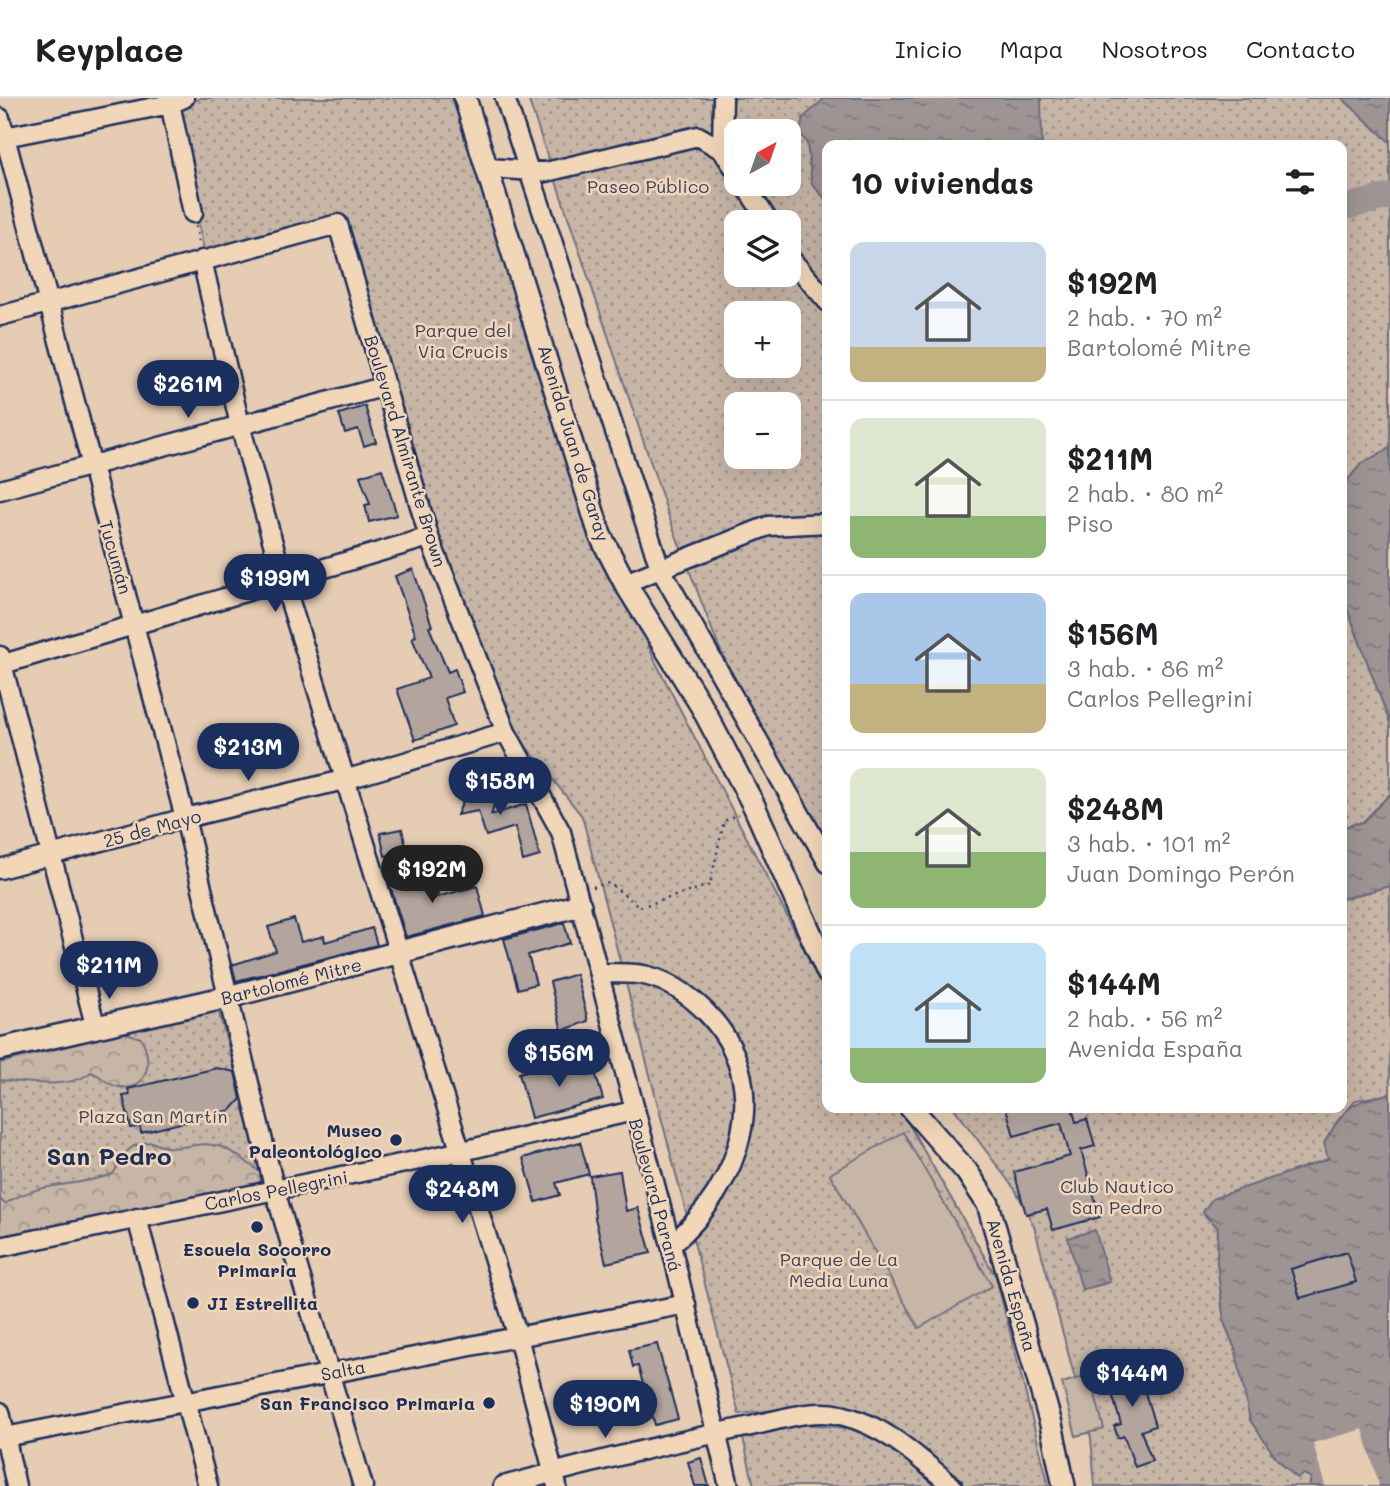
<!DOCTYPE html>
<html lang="es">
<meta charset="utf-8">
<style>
body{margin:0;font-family:Mali,sans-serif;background:#f2f2f2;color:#202124;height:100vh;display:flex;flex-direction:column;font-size:26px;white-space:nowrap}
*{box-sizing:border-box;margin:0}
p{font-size:23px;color:#757577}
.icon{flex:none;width:38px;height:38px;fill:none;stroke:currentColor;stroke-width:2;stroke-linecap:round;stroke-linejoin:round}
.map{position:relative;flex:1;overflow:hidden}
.sheet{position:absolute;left:822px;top:42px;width:525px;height:973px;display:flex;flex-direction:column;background:#fff;border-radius:14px;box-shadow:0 7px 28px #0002}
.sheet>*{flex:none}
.needle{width:46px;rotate:40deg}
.buttons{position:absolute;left:724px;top:21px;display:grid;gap:14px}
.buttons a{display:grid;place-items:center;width:77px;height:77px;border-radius:14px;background:#fff;box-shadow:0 7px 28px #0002;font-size:35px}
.price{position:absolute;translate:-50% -60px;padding:0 16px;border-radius:24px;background:#1b2f5e;color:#fff;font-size:23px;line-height:46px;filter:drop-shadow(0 2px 4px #0008)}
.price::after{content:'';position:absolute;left:50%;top:42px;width:21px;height:16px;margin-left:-10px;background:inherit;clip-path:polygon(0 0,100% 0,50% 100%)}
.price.active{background:#222;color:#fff}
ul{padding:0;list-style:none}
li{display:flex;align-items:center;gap:21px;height:175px;padding:0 28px}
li+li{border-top:2px solid #e0e0e0}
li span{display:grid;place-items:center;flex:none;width:196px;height:140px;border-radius:14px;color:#555}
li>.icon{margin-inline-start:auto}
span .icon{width:84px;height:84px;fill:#fffc;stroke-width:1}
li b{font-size:30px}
h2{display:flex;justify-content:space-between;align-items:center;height:84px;padding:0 28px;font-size:30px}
header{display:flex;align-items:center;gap:42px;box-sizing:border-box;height:98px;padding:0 35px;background:#fff;border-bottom:2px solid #e0e0e0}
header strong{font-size:33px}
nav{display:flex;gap:38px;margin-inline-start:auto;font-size:24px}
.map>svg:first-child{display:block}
.green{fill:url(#green-dots);stroke:#717282;stroke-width:2;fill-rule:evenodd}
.forest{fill:url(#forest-crowns);stroke:#717282;stroke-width:2}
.pitch{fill:#c7b5a6;stroke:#717282;stroke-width:2}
.water{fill:url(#water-ripples);stroke:#6a6c7e;stroke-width:2}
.pier{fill:#e5ccb3}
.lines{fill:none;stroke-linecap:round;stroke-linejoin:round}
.river{stroke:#9e9494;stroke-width:26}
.building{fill:#b3a59e;stroke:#1b2f5e;stroke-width:2}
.minor-casing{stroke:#1b2f5e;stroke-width:23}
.major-casing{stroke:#1b2f5e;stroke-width:26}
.path{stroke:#1b2f5e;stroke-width:2.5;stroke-dasharray:2 5;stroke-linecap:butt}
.minor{stroke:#f2d6b8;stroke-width:18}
.major{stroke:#f2d6b8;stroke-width:21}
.poi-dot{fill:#1b2f5e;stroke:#f2d6b8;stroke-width:2.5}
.labels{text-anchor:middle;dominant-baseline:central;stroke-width:5;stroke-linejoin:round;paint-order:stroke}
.park-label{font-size:18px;fill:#354369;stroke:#f2d6b8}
.street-label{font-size:18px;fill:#1b2f5e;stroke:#f2d6b8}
.poi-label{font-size:18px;font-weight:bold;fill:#1b2f5e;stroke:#f2d6b8;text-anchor:end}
.district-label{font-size:24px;font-weight:bold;fill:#1b2f5e;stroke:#f2d6b8}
</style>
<header>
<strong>Keyplace</strong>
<nav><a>Inicio</a><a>Mapa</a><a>Nosotros</a><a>Contacto</a></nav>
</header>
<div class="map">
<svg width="1390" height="1388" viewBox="0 0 1390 1388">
<defs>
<pattern id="green-dots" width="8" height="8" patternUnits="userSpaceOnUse" patternTransform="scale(1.75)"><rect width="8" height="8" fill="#c7b5a6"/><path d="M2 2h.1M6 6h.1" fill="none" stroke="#a1948a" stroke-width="1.8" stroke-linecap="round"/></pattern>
<pattern id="forest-crowns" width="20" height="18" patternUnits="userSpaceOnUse" patternTransform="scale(1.75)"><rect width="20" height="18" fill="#c7b5a6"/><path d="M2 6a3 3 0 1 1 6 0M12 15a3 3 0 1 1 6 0" fill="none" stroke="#a1948a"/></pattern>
<pattern id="water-ripples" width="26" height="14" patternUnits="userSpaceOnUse" patternTransform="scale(1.75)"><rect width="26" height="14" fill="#9e9494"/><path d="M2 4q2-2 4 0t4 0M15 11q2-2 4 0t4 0" fill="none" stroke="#80797c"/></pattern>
</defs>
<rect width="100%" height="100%" fill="#e5ccb3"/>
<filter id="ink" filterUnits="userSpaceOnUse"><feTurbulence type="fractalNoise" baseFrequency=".0143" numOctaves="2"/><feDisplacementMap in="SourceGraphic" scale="14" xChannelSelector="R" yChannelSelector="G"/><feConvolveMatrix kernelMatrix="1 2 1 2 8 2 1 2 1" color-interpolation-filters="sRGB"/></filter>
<g filter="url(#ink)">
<path class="green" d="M200,0H466L590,387L653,559L828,897V1010H898L911,1030L996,1179L1049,1388H963L898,1332L832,1306L739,1316L582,718L512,631L435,438L341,123L205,158L176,13Z
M528,0H1342L1390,44V350L1361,366L1342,389V47H828V754L774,664L718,547L669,419ZM737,33H789V86H737ZM737,124H789V177H737ZM737,215H789V268H737ZM737,306H789V359H737Z
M1342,497L1390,625V696L1363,724L1345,729H1342Z
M1390,788V996L1356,1002L1337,1024L1328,1061L1212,1101L1204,1117L1218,1129L1217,1163L1224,1224L1236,1253L1251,1322L1264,1340L1313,1345L1390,1388H1095L1091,1340L1034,1128L1016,1093L954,1010H1342V801Z
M210,913L219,915L266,1086L0,1138V964Z
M805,1326L857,1331L897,1354L937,1388H754L743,1340Z"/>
<path class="forest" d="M123,934L141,940C154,962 148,997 115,988C106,986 101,977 91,974C70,992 27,984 0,982V965Z
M152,1044C178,1058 195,1040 221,1049C236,1054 251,1068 263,1076V1081L252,1089L0,1138V1101L5,1106C41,1082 75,1090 113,1076C125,1057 126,1045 152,1044Z"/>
<path class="pitch" d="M903,1034L992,1188L919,1230L830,1076Z
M1090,1277L1104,1331L1076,1338L1062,1285Z"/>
<path class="water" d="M825,0H1041L1042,47H828V104L812,86L807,46L800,34L803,20Z
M1342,0H1390V44Z
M1390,350V625L1342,496V389L1361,366Z
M1390,696V788L1342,801V729L1363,724Z
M1390,996V1388H1309L1311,1380L1304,1376L1297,1380L1277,1361L1250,1322L1236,1253L1224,1224L1217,1163L1218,1130L1203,1114L1212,1101L1328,1061L1324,1045C1346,1009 1348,1004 1390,996Z
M1095,1132L1110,1184L1082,1192L1068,1140Z"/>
<path class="pier" d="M1363,1331L1379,1388H1325L1313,1345Z"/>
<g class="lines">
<path class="river" d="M1342,110L1390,98"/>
</g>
<path class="building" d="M365,308L376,344L364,348L358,331L345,335L339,316Z
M382,371L397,417L369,424L365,407L370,406L360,378Z
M413,471L432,528L429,529L448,574L455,571L463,594L445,600L454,628L415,642L397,591L429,580L412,540L416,538L395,478Z
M473,680L501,691L491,717L526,706L540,758L523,763L515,729L486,738L478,713L457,717Z
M402,731L407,754L385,758L380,735Z
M423,771L433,800L477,788L485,818L406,839L388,781Z
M294,821L301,844L324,838L325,844L372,830L377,847L236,883L232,867L276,853L268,829Z
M564,825L570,845L528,857L536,886L518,891L504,841Z
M576,876L588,923L562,933L550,884Z
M592,964L603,1001L531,1020L519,975L553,966L556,975Z
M217,970L235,974L241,1001L231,1012L141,1035L140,1029L131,1030L123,998L130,997L128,991Z
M1006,1010H1072L1076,1024L1087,1021L1095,1048L1081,1052L1100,1119L1053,1132L1047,1111L1026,1116L1014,1074L1070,1058L1061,1025L1014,1038Z
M580,1044L589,1076L556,1085L560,1097L536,1104L523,1060Z
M620,1073L626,1113L638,1110L651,1155L606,1165L595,1120L590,1078Z
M1347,1154L1356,1184L1300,1200L1291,1171Z
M657,1246L678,1321L655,1327L652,1316L637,1320L632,1304L647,1300L638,1268L633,1269L629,1252Z
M1141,1263L1151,1281L1149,1286L1143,1288L1155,1328L1141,1333L1152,1363L1135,1369L1124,1338L1118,1340L1114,1328L1121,1326L1108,1282V1274Z
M701,1360L709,1388H695L688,1364Z"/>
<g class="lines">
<defs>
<path id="minor" d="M169,0L193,115
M505,0L660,470L828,765
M0,20L185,720L275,1093L363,1388
M0,40L170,6L184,0
M722,52L723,0
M489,70L546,74L698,38L722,52L737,74
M744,86L769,124
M789,159L828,204
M202,162L240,327L283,481L518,1239L557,1388
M0,218L338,126L429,439L506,634L561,734L671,1147L729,1388
M0,392L386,288
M625,485L768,428L828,425
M0,558L95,927
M0,567L429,439
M0,771L185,720L348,681L506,634
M600,875C615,876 633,874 648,878C671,884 690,898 706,914C777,987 740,1088 671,1147
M137,1120L208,1388
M0,1149L458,1054L633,1013
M0,1314L16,1388
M0,1340L686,1206
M503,1388C585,1366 668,1345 751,1328C779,1322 813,1310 841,1317C886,1328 918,1359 952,1388"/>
<path id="major" d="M465,0L600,437L625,485L702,609L754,708L828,875
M0,951L228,899L580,807
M911,1010L967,1074L988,1106L1051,1326L1064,1388"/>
</defs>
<use href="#minor" class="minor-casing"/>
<use href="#major" class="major-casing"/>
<path class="path" d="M196,128L199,146
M593,789L609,785L640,809L710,787L724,723L739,716"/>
<use href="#minor" class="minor"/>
<use href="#major" class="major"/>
</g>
</g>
<g class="poi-dot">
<circle cx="396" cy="1042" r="7"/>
<circle cx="257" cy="1129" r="7"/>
<circle cx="193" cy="1205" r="7"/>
<circle cx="489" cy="1305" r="7"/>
</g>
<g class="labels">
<g class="park-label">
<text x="648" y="88">Paseo Público</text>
<text x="463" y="232">Parque del<tspan x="463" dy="21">Via Crucis</tspan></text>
<text x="153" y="1018">Plaza San Martín</text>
<text x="1117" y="1088">Club Nautico<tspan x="1117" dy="21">San Pedro</tspan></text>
<text x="839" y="1161">Parque de La<tspan x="839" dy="21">Media Luna</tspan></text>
</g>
<g class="street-label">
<text transform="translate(574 345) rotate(73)">Avenida Juan de Garay</text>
<text transform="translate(406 353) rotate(73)">Boulevard Almirante Brown</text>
<text transform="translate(116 459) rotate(74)">Tucumán</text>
<text transform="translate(152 730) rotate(-15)">25 de Mayo</text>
<text transform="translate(291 883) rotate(-14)">Bartolomé Mitre</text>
<text transform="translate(276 1092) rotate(-11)">Carlos Pellegrini</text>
<text transform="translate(656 1097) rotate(75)">Boulevard Paraná</text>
<text transform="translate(1012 1187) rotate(74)">Avenida España</text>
<text transform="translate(343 1272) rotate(-11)">Salta</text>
</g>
<g class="poi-label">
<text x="382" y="1032">Museo<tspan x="382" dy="21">Paleontológico</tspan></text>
<text x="257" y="1151" text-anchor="middle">Escuela Socorro<tspan x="257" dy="21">Primaria</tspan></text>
<text x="207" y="1205" text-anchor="start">JI Estrellita</text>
<text x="475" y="1305">San Francisco Primaria</text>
</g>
<g class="district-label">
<text x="109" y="1057">San Pedro</text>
</g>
</g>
</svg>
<div class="buttons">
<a><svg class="needle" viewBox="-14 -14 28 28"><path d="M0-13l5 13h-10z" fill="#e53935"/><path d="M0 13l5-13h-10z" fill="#757577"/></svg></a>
<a><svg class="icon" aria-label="layers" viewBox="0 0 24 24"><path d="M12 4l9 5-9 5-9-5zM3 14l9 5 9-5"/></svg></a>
<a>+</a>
<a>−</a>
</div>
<b class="price" style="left:188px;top:322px">$261M</b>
<b class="price" style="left:275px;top:516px">$199M</b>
<b class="price" style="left:248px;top:685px">$213M</b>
<b class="price" style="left:500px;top:719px">$158M</b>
<b class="price active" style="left:432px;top:807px">$192M</b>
<b class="price" style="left:109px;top:903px">$211M</b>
<b class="price" style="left:559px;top:991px">$156M</b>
<b class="price" style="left:462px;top:1127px">$248M</b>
<b class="price" style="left:1132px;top:1311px">$144M</b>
<b class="price" style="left:605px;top:1342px">$190M</b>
<section class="sheet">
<h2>10 viviendas<svg class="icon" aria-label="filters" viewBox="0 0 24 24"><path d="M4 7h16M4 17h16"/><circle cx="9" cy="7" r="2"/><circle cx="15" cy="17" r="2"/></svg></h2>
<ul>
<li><span style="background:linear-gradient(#c9d6e8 75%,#c2b280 0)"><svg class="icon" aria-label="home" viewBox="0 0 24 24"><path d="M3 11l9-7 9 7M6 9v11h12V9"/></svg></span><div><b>$192M</b><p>2 hab. · 70 m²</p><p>Bartolomé Mitre</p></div></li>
<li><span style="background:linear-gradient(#dfe7d0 70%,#8fb573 0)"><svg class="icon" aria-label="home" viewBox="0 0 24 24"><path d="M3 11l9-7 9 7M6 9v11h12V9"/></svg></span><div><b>$211M</b><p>2 hab. · 80 m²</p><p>Piso</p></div></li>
<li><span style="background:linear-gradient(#a9c7e8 65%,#c2b280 0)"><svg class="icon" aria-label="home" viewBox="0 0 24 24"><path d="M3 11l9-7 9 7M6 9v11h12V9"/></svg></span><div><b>$156M</b><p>3 hab. · 86 m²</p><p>Carlos Pellegrini</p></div></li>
<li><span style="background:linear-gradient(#dfe7d0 60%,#8fb573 0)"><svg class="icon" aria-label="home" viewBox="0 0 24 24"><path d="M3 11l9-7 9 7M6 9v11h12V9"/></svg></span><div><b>$248M</b><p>3 hab. · 101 m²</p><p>Juan Domingo Perón</p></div></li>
<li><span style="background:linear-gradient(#bfe0f5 75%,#8fb573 0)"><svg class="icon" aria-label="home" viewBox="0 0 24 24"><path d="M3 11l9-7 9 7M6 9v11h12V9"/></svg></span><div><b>$144M</b><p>2 hab. · 56 m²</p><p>Avenida España</p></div></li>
</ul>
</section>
</div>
